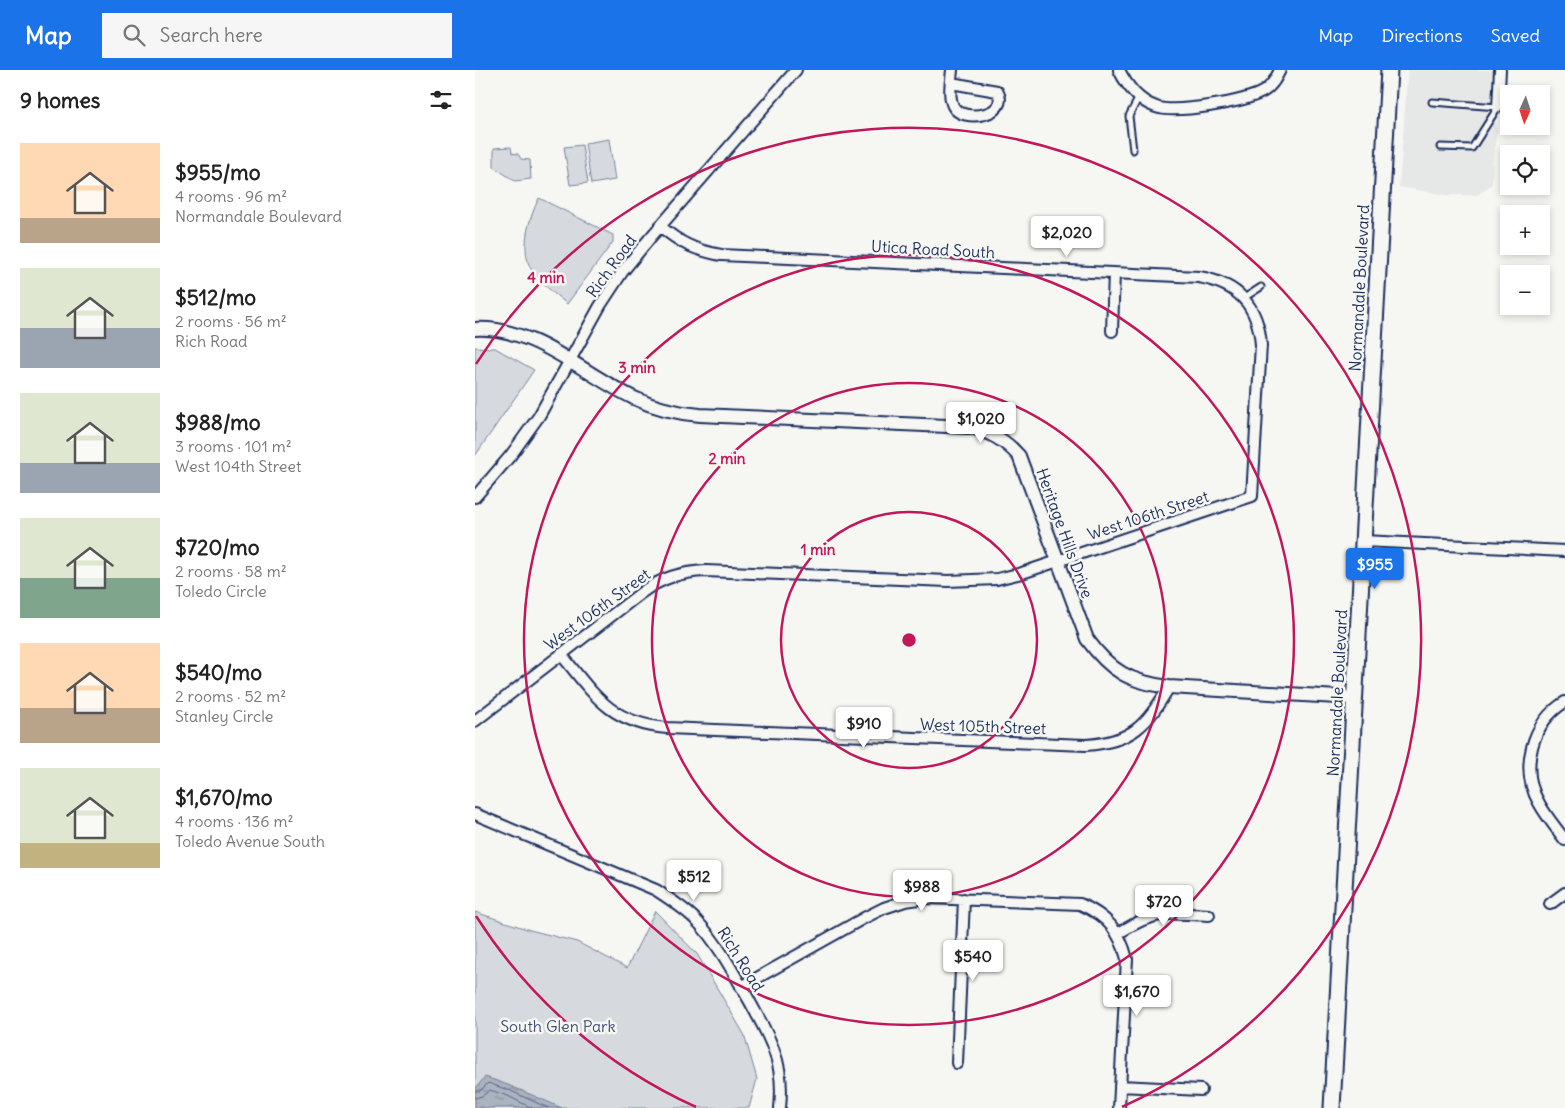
<!DOCTYPE html>
<meta charset="utf-8">
<style>
body{margin:0;font-family:Delius,sans-serif;background:#f6f6f6;color:#222;height:100vh;display:flex;flex-direction:column;font-size:19px;white-space:nowrap}
*{box-sizing:border-box;margin:0}
p{font-size:16px;color:#767676}
.icon{flex:none;width:28px;height:28px;fill:none;stroke:currentColor;stroke-width:2;stroke-linecap:round;stroke-linejoin:round}
.map{position:relative;flex:1;overflow:hidden}
.sheet{display:flex;flex-direction:column;background:#fff;width:475px}
.sheet>*{flex:none}
.needle{width:32px;rotate:183deg}
.controls{position:absolute;left:1025px;top:15px;display:grid;gap:10px}
.controls a{display:grid;place-items:center;width:50px;height:50px;border-radius:0px;background:#fff;box-shadow:0 2px 8px #0003;font-size:25px}
.price{position:absolute;translate:-50% -42px;padding:0 11px;border-radius:5px;background:#fff;color:#222;font-size:16px;line-height:32px;filter:drop-shadow(0 1px 2px #0008)}
.price::after{content:'';position:absolute;left:50%;top:30px;width:15px;height:11px;margin-left:-8px;background:inherit;clip-path:polygon(0 0,100% 0,50% 100%)}
.price.on{background:#1a73e8;color:#fff}
ul{padding:0;list-style:none}
li{display:flex;align-items:center;gap:15px;height:125px;padding:0 20px}
li span{display:grid;place-items:center;flex:none;width:140px;height:100px;border-radius:0px;color:#555}
li>.icon{margin-inline-start:auto}
span .icon{width:60px;height:60px;fill:#fffc;stroke-width:1}
li b{font-size:21px}
h2{display:flex;justify-content:space-between;align-items:center;height:60px;padding:0 20px;font-size:21px}
header{display:flex;align-items:center;gap:30px;box-sizing:border-box;height:70px;padding:0 25px;background:#1a73e8;color:#fff}
header strong{font-size:24px}
nav{display:flex;gap:28px;margin-inline-start:auto;font-size:18px}
.search{width:350px;height:45px;background:#f6f6f6;display:flex;align-items:center;gap:12px;box-sizing:border-box;padding:0 18px;border-radius:0px;color:#767676;font-size:19px}
main{display:flex;flex:1;min-height:0}
.map>svg:first-child{display:block}
.built{fill:#e6e7e7}
.green{fill:#d6d9dd;stroke:#78849e}
.water{fill:url(#water-ripples);stroke:#717e99}
.lines{fill:none;stroke-linecap:round;stroke-linejoin:round}
.shore{stroke:#556385;stroke-width:1}
.service-casing{stroke:#1b2f5e;stroke-width:9}
.minor-casing{stroke:#1b2f5e;stroke-width:14}
.tertiary-casing{stroke:#1b2f5e;stroke-width:16}
.secondary-casing{stroke:#1b2f5e;stroke-width:19}
.service{stroke:#f6f6f2;stroke-width:5}
.minor{stroke:#f6f6f2;stroke-width:10}
.tertiary{stroke:#f6f6f2;stroke-width:12}
.secondary{stroke:#f6f6f2;stroke-width:15}
.ring{fill:none;stroke:#c2185b;stroke-width:2.5}
.labels{text-anchor:middle;dominant-baseline:central;stroke-width:5;stroke-linejoin:round;paint-order:stroke}
.street-label{font-size:16px;fill:#1b2f5e;stroke:#f6f6f2}
.park-label{font-size:16px;fill:#405177;stroke:#f6f6f2}
.centre{fill:#c2185b;stroke:#f6f6f2;stroke-width:2.5}
.ring-label{font-size:15px;text-anchor:middle;font-weight:bold;fill:#c2185b;stroke:#f6f6f2;stroke-width:5;stroke-linejoin:round;paint-order:stroke}
</style>
<header>
<strong>Map</strong>
<div class="search"><svg class="icon" aria-label="search" viewBox="0 0 24 24"><circle cx="10" cy="10" r="6"/><path d="M15 15l6 6"/></svg>Search here</div>
<nav><a>Map</a><a>Directions</a><a>Saved</a></nav>
</header>
<main>
<section class="sheet">
<h2>9 homes<svg class="icon" aria-label="filters" viewBox="0 0 24 24"><path d="M4 7h16M4 17h16"/><circle cx="9" cy="7" r="2"/><circle cx="15" cy="17" r="2"/></svg></h2>
<ul>
<li><span style="background:linear-gradient(#ffd9b3 75%,#b9a48a 0)"><svg class="icon" aria-label="home" viewBox="0 0 24 24"><path d="M3 11l9-7 9 7M6 9v11h12V9"/></svg></span><div><b>$955/mo</b><p>4 rooms · 96 m²</p><p>Normandale Boulevard</p></div></li>
<li><span style="background:linear-gradient(#dfe7d0 60%,#9aa5b1 0)"><svg class="icon" aria-label="home" viewBox="0 0 24 24"><path d="M3 11l9-7 9 7M6 9v11h12V9"/></svg></span><div><b>$512/mo</b><p>2 rooms · 56 m²</p><p>Rich Road</p></div></li>
<li><span style="background:linear-gradient(#dfe7d0 70%,#9aa5b1 0)"><svg class="icon" aria-label="home" viewBox="0 0 24 24"><path d="M3 11l9-7 9 7M6 9v11h12V9"/></svg></span><div><b>$988/mo</b><p>3 rooms · 101 m²</p><p>West 104th Street</p></div></li>
<li><span style="background:linear-gradient(#dfe7d0 60%,#7fa58c 0)"><svg class="icon" aria-label="home" viewBox="0 0 24 24"><path d="M3 11l9-7 9 7M6 9v11h12V9"/></svg></span><div><b>$720/mo</b><p>2 rooms · 58 m²</p><p>Toledo Circle</p></div></li>
<li><span style="background:linear-gradient(#ffd9b3 65%,#b9a48a 0)"><svg class="icon" aria-label="home" viewBox="0 0 24 24"><path d="M3 11l9-7 9 7M6 9v11h12V9"/></svg></span><div><b>$540/mo</b><p>2 rooms · 52 m²</p><p>Stanley Circle</p></div></li>
<li><span style="background:linear-gradient(#dfe7d0 75%,#c2b280 0)"><svg class="icon" aria-label="home" viewBox="0 0 24 24"><path d="M3 11l9-7 9 7M6 9v11h12V9"/></svg></span><div><b>$1,670/mo</b><p>4 rooms · 136 m²</p><p>Toledo Avenue South</p></div></li>
</ul>
</section>
<div class="map">
<svg width="1090" height="1038" viewBox="0 0 1090 1038">
<defs>
<pattern id="water-ripples" width="26" height="14" patternUnits="userSpaceOnUse" patternTransform="scale(1.25)"><rect width="26" height="14" fill="#abb2c0"/><path d="M2 4q2-2 4 0t4 0M15 11q2-2 4 0t4 0" fill="none" stroke="#8a919f"/></pattern>
</defs>
<rect width="100%" height="100%" fill="#f6f6f2"/>
<filter id="ink" filterUnits="userSpaceOnUse"><feTurbulence type="fractalNoise" baseFrequency=".02" numOctaves="2"/><feDisplacementMap in="SourceGraphic" scale="10" xChannelSelector="R" yChannelSelector="G"/><feConvolveMatrix kernelMatrix="1 2 1 2 8 2 1 2 1" color-interpolation-filters="sRGB"/></filter>
<g filter="url(#ink)">
<path class="built" d="M933,0H1024L1019,44L1022,61L1018,87L1017,114L1003,125H972L924,117Z"/>
<path class="green" d="M134,69L140,110L116,114L110,73Z
M107,75L113,113L95,115L89,77Z
M36,77L37,83L43,84L46,89L55,90L56,109L40,111L19,97V78Z
M64,128L138,165V172L92,234C80,224 57,207 53,192C47,170 55,147 64,128Z
M0,277L20,278L59,300L0,386Z
M180,841L222,884L269,964L282,1009L274,1038H0V842L55,860L102,872L152,898Z"/>
<path class="water" d="M10,1007C36,1015 61,1027 87,1038H0V1019Z"/>
<g class="lines">
<path class="shore" d="M0,1021H5L13,1013L36,1021L73,1038
M0,1028L7,1026L15,1020L33,1026L57,1038"/>
<defs>
<path id="service" d="M957,32L1023,37L997,78L965,77
M658,80L654,46L664,27
M769,228L786,217"/>
<path id="minor" d="M644,0C652,16 663,31 681,37C700,44 771,32 789,21C797,16 801,8 805,0
M476,13L522,21C537,45 487,54 478,36C473,26 476,11 477,0
M1023,37L1025,0
M637,261L639,203
M0,427L36,385L64,346L125,236L148,201L175,168L321,0
M888,471L1090,481
M86,584C119,625 135,653 192,658L611,675C657,672 672,655 694,617
M1090,632C1057,652 1044,698 1064,733C1071,746 1081,758 1090,770
M0,651L166,523C186,508 206,502 231,501L473,511L522,509L547,503L777,426L786,275C783,235 763,214 724,207L246,185C219,180 205,173 185,156
M0,744L181,820C195,829 209,838 221,850C243,873 258,902 274,930C283,947 293,963 299,981C306,999 307,1019 305,1038
M1075,834L1090,823
M643,863C652,859 661,852 671,849C691,841 713,844 734,845
M266,917L389,848L409,838L430,831L451,828L605,834C632,846 645,861 652,889L644,1038
M482,993L489,829
M645,1016L726,1020"/>
<path id="tertiary" d="M0,259C60,256 108,304 159,328C180,338 201,343 225,345L494,357C515,361 530,370 544,386L612,569C636,602 655,612 694,617L880,628"/>
<path id="secondary" d="M857,1038L914,0"/>
</defs>
<use href="#service" class="service-casing"/>
<use href="#minor" class="minor-casing"/>
<use href="#tertiary" class="tertiary-casing"/>
<use href="#secondary" class="secondary-casing"/>
<use href="#service" class="service"/>
<use href="#minor" class="minor"/>
<use href="#tertiary" class="tertiary"/>
<use href="#secondary" class="secondary"/>
</g>
</g>
<g class="ring">
<circle cx="434" cy="570" r="128"/>
<circle cx="434" cy="570" r="257"/>
<circle cx="434" cy="570" r="385"/>
<path d="M221 1037A513 513 0 0 1 1 846M1 294A513 513 0 1 1 647 1037"/>
</g>
<g class="labels">
<g class="street-label">
<text transform="translate(458 179) rotate(3)">Utica Road South</text>
<text transform="translate(136 196) rotate(-54)">Rich Road</text>
<text transform="translate(884 218) rotate(-87)">Normandale Boulevard</text>
<text transform="translate(673 445) rotate(-18)">West 106th Street</text>
<text transform="translate(590 463) rotate(70)">Heritage Hills Drive</text>
<text transform="translate(122 539) rotate(-36)">West 106th Street</text>
<text transform="translate(862 623) rotate(-87)">Normandale Boulevard</text>
<text transform="translate(508 656) rotate(2)">West 105th Street</text>
<text transform="translate(266 889) rotate(58)">Rich Road</text>
</g>
<g class="park-label">
<text x="83" y="956">South Glen Park</text>
</g>
</g>
<circle cx="434" cy="570" r="8" class="centre"/>
<g class="ring-label">
<text x="71" y="213">4 min</text>
<text x="162" y="303">3 min</text>
<text x="252" y="394">2 min</text>
<text x="343" y="485">1 min</text>
</g>
</svg>
<div class="controls">
<a><svg class="needle" viewBox="-14 -14 28 28"><path d="M0-13l5 13h-10z" fill="#e53935"/><path d="M0 13l5-13h-10z" fill="#767676"/></svg></a>
<a><svg class="icon" aria-label="locate" viewBox="0 0 24 24"><circle cx="12" cy="12" r="6"/><path d="M12 2v4M12 18v4M2 12h4M18 12h4"/></svg></a>
<a>+</a>
<a>−</a>
</div>
<b class="price" style="left:592px;top:188px">$2,020</b>
<b class="price" style="left:506px;top:374px">$1,020</b>
<b class="price on" style="left:900px;top:520px">$955</b>
<b class="price" style="left:389px;top:679px">$910</b>
<b class="price" style="left:219px;top:832px">$512</b>
<b class="price" style="left:447px;top:842px">$988</b>
<b class="price" style="left:689px;top:857px">$720</b>
<b class="price" style="left:498px;top:912px">$540</b>
<b class="price" style="left:662px;top:947px">$1,670</b>
</div>
</main>
